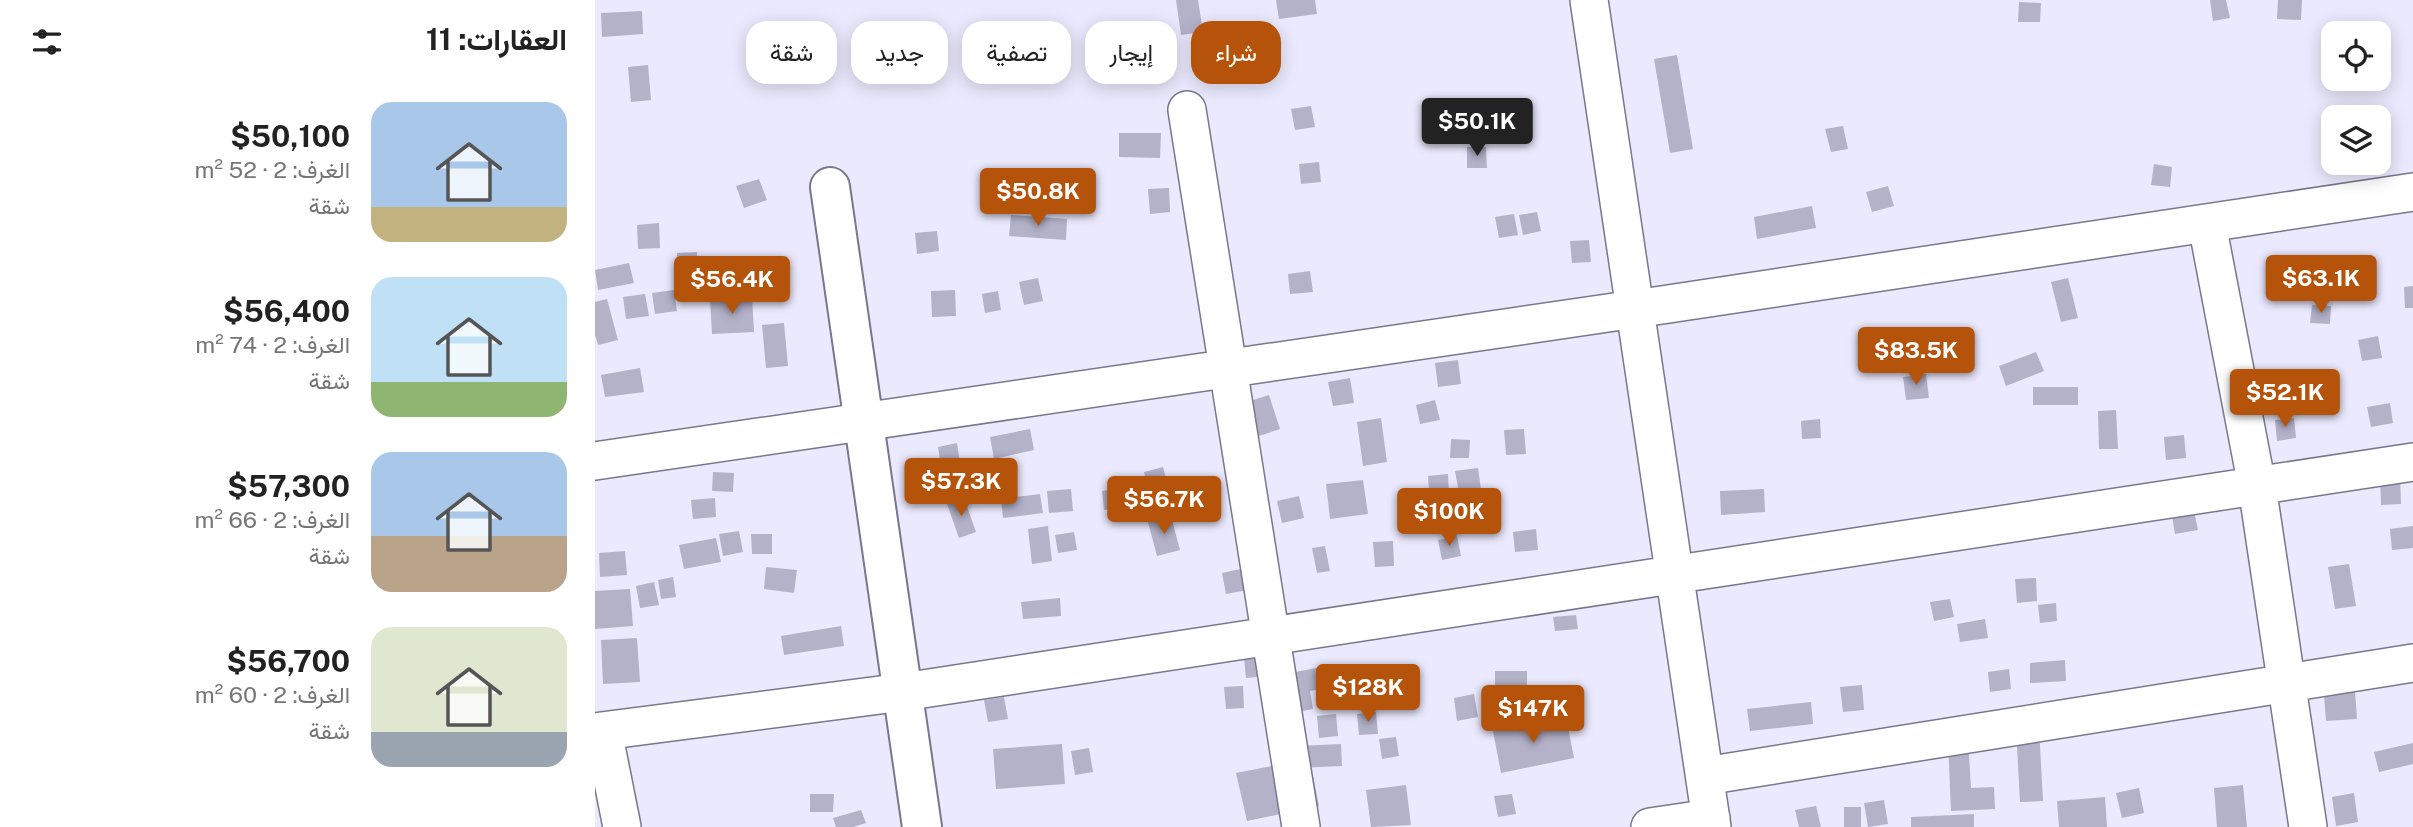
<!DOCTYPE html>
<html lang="ar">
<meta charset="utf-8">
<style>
body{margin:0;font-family:"Public Sans",Vazirmatn,sans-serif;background:#f6f6f6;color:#222;direction:rtl;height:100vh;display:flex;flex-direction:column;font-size:26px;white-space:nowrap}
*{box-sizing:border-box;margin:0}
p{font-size:23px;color:#767676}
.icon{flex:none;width:38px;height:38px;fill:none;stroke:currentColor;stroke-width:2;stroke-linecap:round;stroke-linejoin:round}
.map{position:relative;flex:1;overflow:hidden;direction:ltr}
.sheet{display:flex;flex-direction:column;background:#fff;width:595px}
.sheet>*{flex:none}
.guide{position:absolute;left:21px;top:21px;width:665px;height:63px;direction:rtl;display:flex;gap:14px}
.buttons{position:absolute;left:1726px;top:21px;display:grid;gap:14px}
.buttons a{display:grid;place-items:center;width:70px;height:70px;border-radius:14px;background:#fff;box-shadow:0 4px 18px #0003;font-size:35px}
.price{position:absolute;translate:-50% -60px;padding:0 16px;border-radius:7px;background:#b45309;color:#fff;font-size:23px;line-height:46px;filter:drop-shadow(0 2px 4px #0008)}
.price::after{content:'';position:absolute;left:50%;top:42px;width:21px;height:16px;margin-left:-10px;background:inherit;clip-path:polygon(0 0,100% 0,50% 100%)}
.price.selected{background:#222;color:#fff}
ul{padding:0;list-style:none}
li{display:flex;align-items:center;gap:21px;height:175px;padding:0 28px}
li span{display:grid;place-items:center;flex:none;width:196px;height:140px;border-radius:21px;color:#555}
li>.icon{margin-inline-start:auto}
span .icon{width:84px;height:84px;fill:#fffc;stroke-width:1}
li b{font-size:30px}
h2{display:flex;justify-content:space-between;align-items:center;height:84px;padding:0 28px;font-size:30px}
.tag{padding:0 24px;border-radius:21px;background:#fff;box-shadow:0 4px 18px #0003;font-size:24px;line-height:63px}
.tag.selected{background:#b45309;color:#fff}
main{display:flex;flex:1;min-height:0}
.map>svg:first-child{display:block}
.building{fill:#b3b2c9}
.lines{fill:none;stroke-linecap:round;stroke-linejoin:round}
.minor-casing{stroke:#78778c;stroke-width:40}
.tertiary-casing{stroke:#78778c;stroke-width:42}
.minor{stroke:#fff;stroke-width:37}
.tertiary{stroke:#fff;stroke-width:38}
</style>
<main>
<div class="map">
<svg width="1818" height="827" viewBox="0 0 1818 827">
<rect width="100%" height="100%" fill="#ebe9fd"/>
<path class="building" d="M581,0H603L608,32L586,35Z
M681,0H720L722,14L684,19Z
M1615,0H1631L1635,18L1618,21Z
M1683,0H1707L1706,20L1682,19Z
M1424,2L1446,3L1445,22H1423Z
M47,11L48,34L7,37L6,13Z
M1082,55L1098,149L1075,153L1059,59Z
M53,65L56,100L36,102L33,67Z
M716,106L720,127L700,130L696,109Z
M1248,126L1253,149L1236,152L1230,129Z
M524,133H566L565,158L524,157Z
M872,147H891L892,168H872Z
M724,162L726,182L706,184L704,164Z
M1559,164L1577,167L1575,187L1556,185Z
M164,179L172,200L149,208L141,186Z
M1293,186L1299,206L1277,212L1271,192Z
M574,188L575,212L555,214L553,189Z
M1217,206L1221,228L1162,239L1159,217Z
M942,212L946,231L928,235L924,215Z
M919,214L923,235L904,238L900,217Z
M416,215L472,219L471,240L414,236Z
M64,223L65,248L43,249L42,225Z
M342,231L344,251L322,254L320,233Z
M994,240L996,262L977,263L975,241Z
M102,252L103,277L83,278L82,253Z
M34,263L39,283L3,290L0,270Z
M715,271L718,292L695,294L693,274Z
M443,278L448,301L429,305L424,282Z
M1473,278L1483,318L1466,322L1456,282Z
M1818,286V308H1810L1809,287Z
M79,290L82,311L60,314L57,293Z
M360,290L361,316L337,317L336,291Z
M403,291L406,310L390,313L387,294Z
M50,294L54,316L31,319L28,297Z
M157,297L159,332L117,334L115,299Z
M12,299L23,340L3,345L0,335V302Z
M1717,305L1736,306L1735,324L1715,323Z
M189,323L193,366L171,368L167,325Z
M1783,336L1787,358L1767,361L1763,340Z
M1441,352L1449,371L1411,386L1404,366Z
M863,360L866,384L843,387L840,363Z
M45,368L49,392L10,397L6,375Z
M1331,374L1334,398L1311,400L1308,377Z
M755,378L759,403L738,406L733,382Z
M1438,387H1483V405H1438Z
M674,395L685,429L664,436L652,402Z
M840,400L845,420L825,424L821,405Z
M1795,403L1798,423L1776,427L1772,407Z
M1521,410L1523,449H1504L1503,411Z
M786,418L792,462L768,466L762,422Z
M1699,418L1701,438L1682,441L1680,420Z
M1225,419L1226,438L1207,439L1206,421Z
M435,429L439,450L399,459L395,437Z
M929,429L931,454L911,455L909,430Z
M1589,435L1591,458L1571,460L1569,437Z
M856,439L875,440L874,458H855Z
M362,443L365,463L346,466L343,447Z
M568,467L573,487L554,492L549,472Z
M883,468L886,489L864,493L860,471Z
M1785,471H1805L1806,504L1786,505Z
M118,472L139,473L138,492L117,491Z
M853,474L855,517L836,518L833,476Z
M605,477L609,499L583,503L579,482Z
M768,480L773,514L735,519L731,484Z
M529,488L531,507L509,510L507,491Z
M476,489L478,511L454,513L452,491Z
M1169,489L1170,512L1126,515L1125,491Z
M445,494L448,513L408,518L406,499Z
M704,496L709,518L687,523L682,501Z
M120,498L121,517L98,519L96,500Z
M369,498L381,532L364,538L352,504Z
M1598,506L1603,530L1580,534L1576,510Z
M576,516L585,550L562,556L553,522Z
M453,526L457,561L437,564L433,529Z
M1818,526V548L1797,550L1795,529Z
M941,529L943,550L920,552L918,532Z
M144,531L148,552L128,556L124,534Z
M479,532L482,550L463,553L460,535Z
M156,534H177V554H157Z
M862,536L866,556L847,560L843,540Z
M121,538L126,562L89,569L84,545Z
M798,541L799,566L780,567L778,542Z
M730,546L735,571L722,573L717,548Z
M30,551L32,575L5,577L4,553Z
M1754,564L1761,606L1740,609L1733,567Z
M171,567L202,570L199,593L169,589Z
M650,568L653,590L631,594L627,573Z
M78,577L81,597L66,599L63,580Z
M1441,578L1442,601L1422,603L1420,579Z
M59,582L64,605L45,608L41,586Z
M35,589L38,626L0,629V591Z
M465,598L466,616L428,619L426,602Z
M1355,599L1359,617L1339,621L1335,602Z
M1461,603L1462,621L1445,623L1443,605Z
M981,615L983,629L960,631L958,617Z
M1390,619L1393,638L1365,642L1362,624Z
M246,626L249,646L189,655L186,636Z
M42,638L45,682L8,684L6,640Z
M670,656L672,676L651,678L649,658Z
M1470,660L1471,681L1435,683V663Z
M737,665L741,686L715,691L718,709L686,715L679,676Z
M1414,669L1416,689L1395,692L1393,672Z
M900,671H932V709L900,710Z
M1759,678L1762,719L1731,721L1728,681Z
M1267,685L1269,710L1248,712L1245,687Z
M648,686L649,708L631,709L629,687Z
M879,694L883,717L862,721L859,698Z
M409,697L413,719L393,722L389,700Z
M1216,702L1218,724L1155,731L1152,709Z
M781,712L783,734L764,735L762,714Z
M741,714L743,736L724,738L722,716Z
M971,717L979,758L906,773L898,731Z
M1444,727L1448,801L1425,802L1421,728Z
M801,737L804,756L787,759L784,739Z
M1373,740L1376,788L1399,787L1400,809L1356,811L1353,741Z
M1818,743V764L1784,772L1779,752Z
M467,744L470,784L401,789L398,749Z
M746,744L747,766L681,769L680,747Z
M494,748L498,772L480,775L476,751Z
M677,766L681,783L718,776L724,806L652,821L641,773Z
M811,785L816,825L776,827L771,790Z
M1648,785L1652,827H1622L1619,788Z
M1544,788L1549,813L1527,818L1521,793Z
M1759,793L1763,822L1741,826L1737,797Z
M215,794H239L238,812H215Z
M917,794L921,814L903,817L899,796Z
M1510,797L1512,827H1464L1462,801Z
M1289,800L1293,824L1273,827L1269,803Z
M1221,806L1226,827H1204L1200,810Z
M1249,807H1266V827H1249Z
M266,810L271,823L258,827H241L238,818Z
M1379,814V827H1316V817Z"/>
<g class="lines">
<defs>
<path id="minor" d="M994,0L1117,827
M592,110L706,827
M1612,224L1662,486L1713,827
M0,461L1040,309L1818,192
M8,731L27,827
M0,732L308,692L1818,462
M1110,776L1818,663
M1055,827L1116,818"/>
<path id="tertiary" d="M235,187L327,827"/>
</defs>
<use href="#minor" class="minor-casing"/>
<use href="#tertiary" class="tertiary-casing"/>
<use href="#minor" class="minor"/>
<use href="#tertiary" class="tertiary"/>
</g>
</svg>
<div class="buttons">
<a><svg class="icon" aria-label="locate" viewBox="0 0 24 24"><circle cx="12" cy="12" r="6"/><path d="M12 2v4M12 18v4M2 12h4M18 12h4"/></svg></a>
<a><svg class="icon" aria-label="layers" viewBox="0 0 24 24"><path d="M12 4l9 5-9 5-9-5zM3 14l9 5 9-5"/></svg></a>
</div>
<b class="price selected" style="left:882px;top:158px">$50.1K</b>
<b class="price" style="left:443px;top:228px">$50.8K</b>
<b class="price" style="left:1726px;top:315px">$63.1K</b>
<b class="price" style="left:137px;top:316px">$56.4K</b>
<b class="price" style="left:1321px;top:387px">$83.5K</b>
<b class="price" style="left:1690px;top:429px">$52.1K</b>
<b class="price" style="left:366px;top:518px">$57.3K</b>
<b class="price" style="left:569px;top:536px">$56.7K</b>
<b class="price" style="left:854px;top:548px">$100K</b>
<b class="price" style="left:773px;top:724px">$128K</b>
<b class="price" style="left:938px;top:745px">$147K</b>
<div class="guide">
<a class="tag selected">شراء</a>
<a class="tag">إيجار</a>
<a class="tag">تصفية</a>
<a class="tag">جديد</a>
<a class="tag">شقة</a>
</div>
</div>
<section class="sheet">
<h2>العقارات: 11<svg class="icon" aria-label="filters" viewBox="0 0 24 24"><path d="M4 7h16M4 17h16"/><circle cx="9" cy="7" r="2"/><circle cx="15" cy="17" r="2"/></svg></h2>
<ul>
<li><span style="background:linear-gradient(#a9c7e8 75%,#c2b280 0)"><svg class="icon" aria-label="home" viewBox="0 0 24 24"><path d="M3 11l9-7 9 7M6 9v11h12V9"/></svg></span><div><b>$50,100</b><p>الغرف: 2 · 52 m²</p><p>شقة</p></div></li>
<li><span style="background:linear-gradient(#bfe0f5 75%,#8fb573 0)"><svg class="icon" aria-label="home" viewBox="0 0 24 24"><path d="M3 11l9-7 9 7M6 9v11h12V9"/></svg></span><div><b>$56,400</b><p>الغرف: 2 · 74 m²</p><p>شقة</p></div></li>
<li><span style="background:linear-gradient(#a9c7e8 60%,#b9a48a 0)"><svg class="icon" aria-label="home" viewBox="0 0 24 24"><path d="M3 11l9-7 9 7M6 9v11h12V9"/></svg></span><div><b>$57,300</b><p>الغرف: 2 · 66 m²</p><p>شقة</p></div></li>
<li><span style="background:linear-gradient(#dfe7d0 75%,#9aa5b1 0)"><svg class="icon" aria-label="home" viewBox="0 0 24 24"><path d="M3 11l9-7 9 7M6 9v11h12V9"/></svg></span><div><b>$56,700</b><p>الغرف: 2 · 60 m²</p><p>شقة</p></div></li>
</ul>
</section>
</main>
